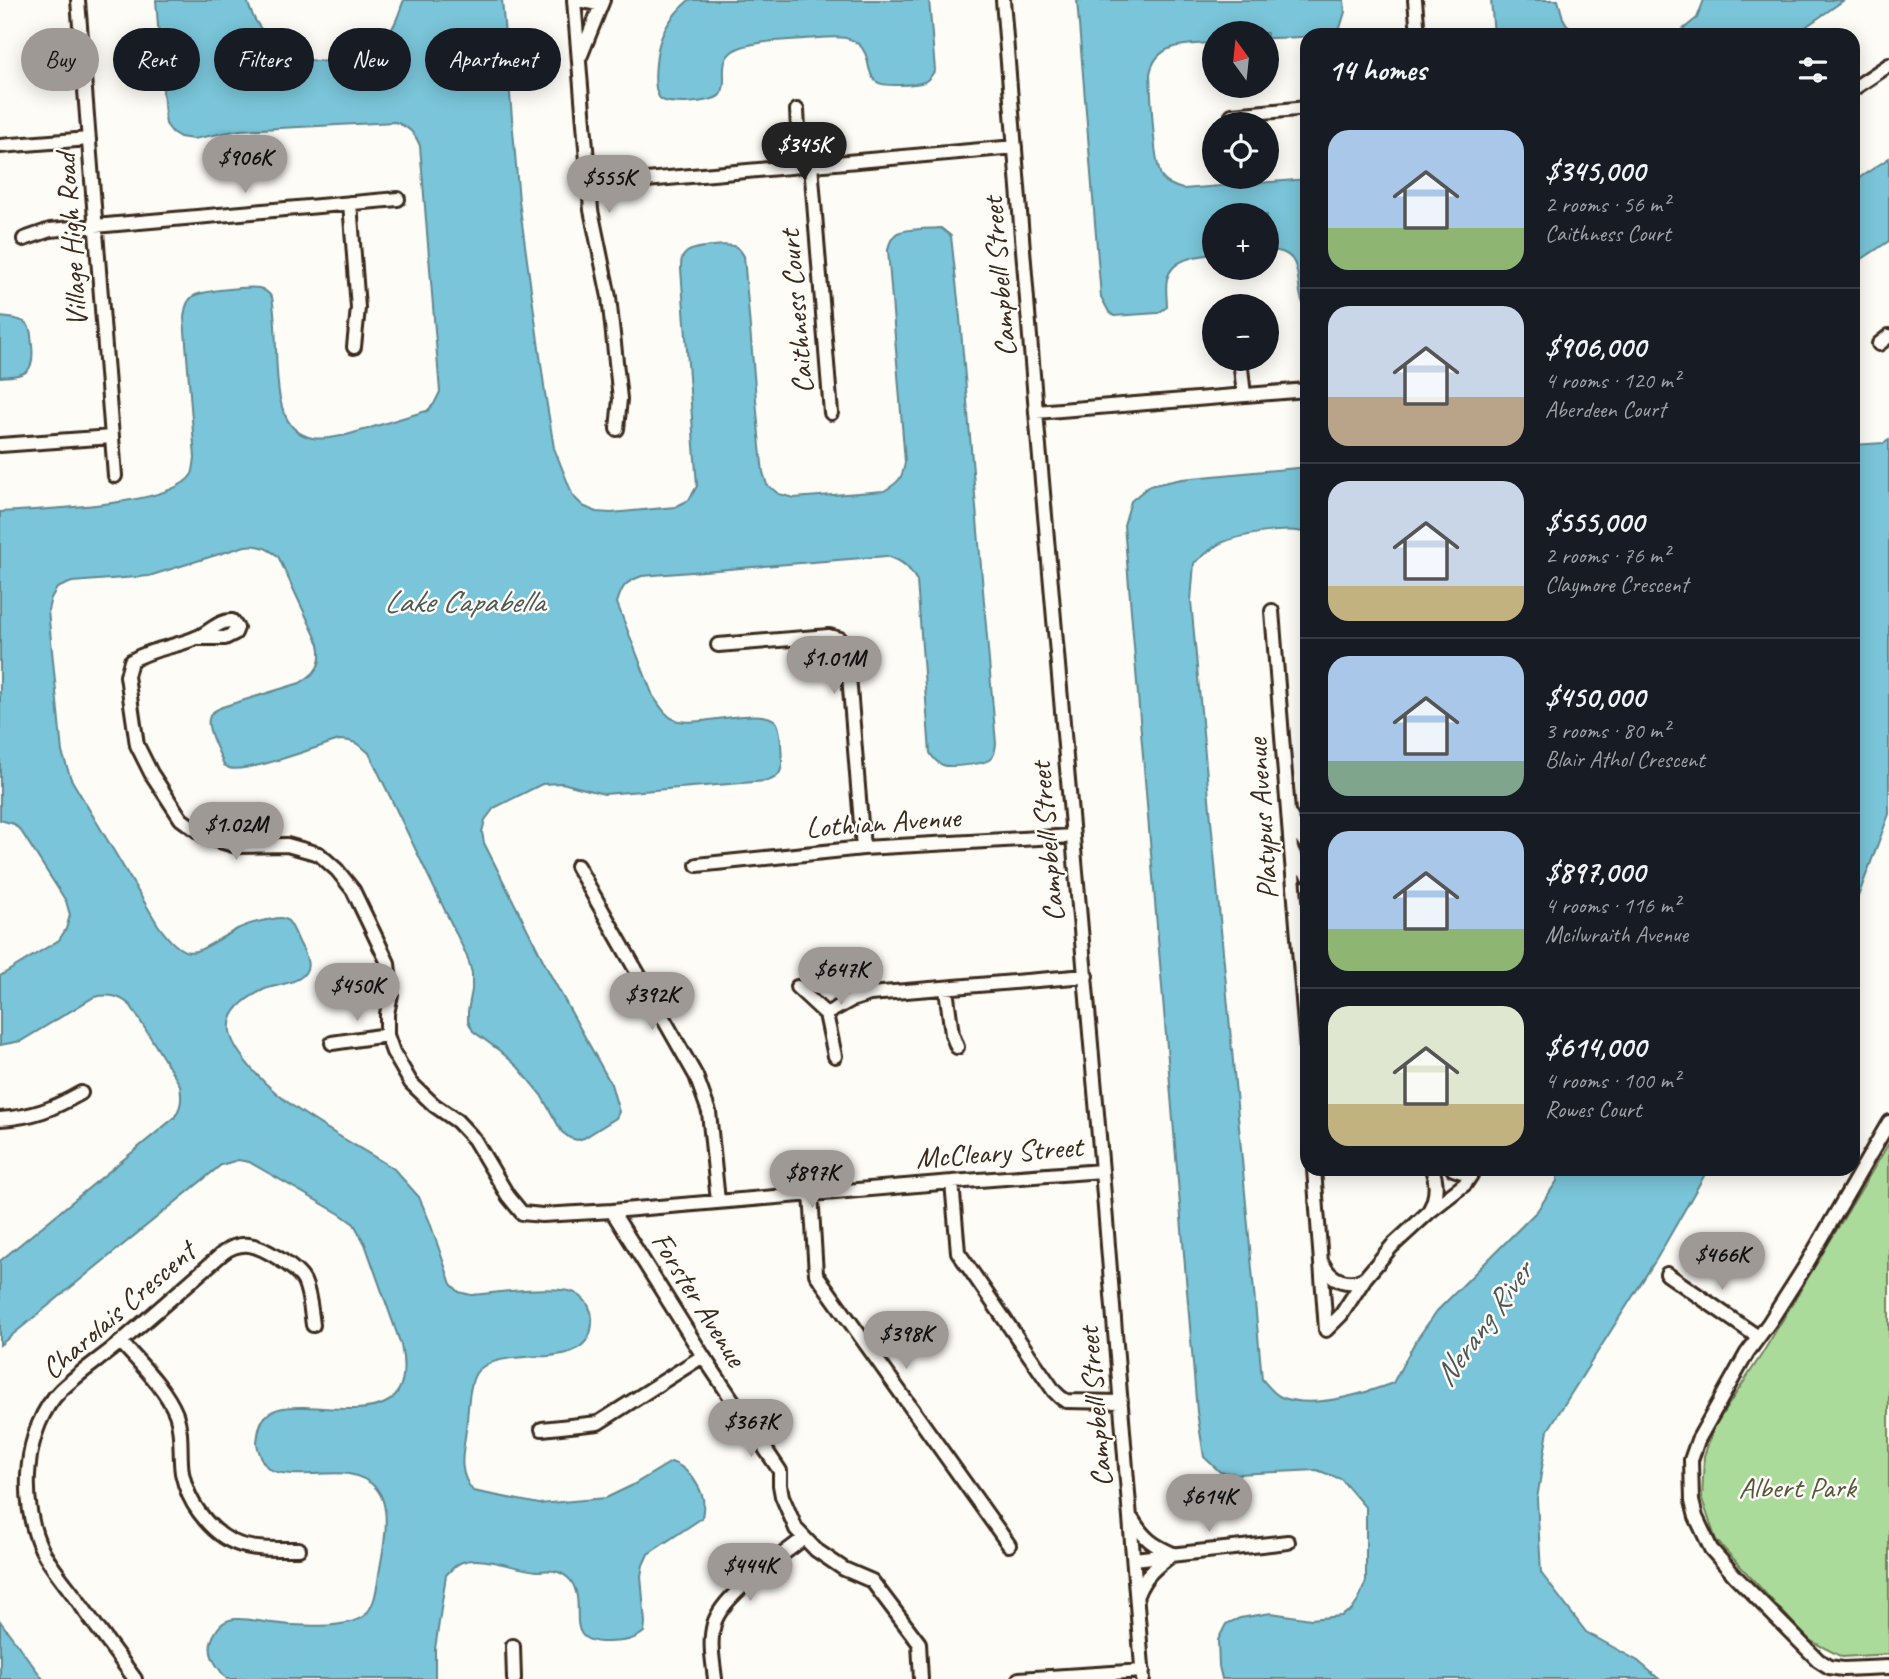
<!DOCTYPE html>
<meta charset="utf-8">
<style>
body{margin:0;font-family:Caveat,sans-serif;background:#242831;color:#f1f3f6;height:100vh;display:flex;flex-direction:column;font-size:26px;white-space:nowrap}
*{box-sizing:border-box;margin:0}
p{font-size:23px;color:#9ea1a6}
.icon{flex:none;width:38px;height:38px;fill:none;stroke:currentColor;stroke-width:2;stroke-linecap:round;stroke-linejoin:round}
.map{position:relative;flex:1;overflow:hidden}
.panel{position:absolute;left:1300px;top:28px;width:560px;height:1148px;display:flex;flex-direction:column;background:#171b24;border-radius:21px;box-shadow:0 4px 18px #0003}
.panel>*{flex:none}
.banner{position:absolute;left:21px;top:28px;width:665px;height:63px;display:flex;gap:14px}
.needle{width:46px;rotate:345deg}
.fabs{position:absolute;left:1202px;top:21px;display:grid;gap:14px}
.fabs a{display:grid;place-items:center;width:77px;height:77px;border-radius:50%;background:#171b24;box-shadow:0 4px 18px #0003;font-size:35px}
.price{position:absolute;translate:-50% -60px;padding:0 16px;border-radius:24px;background:#9f9995;color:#111;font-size:23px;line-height:46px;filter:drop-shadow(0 2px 4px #0008)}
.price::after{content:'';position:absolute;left:50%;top:42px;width:21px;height:16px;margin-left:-10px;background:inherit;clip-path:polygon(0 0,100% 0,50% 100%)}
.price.selected{background:#222;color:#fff}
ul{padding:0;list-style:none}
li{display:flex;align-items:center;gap:21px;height:175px;padding:0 28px}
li+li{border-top:2px solid #363941}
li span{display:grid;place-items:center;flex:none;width:196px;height:140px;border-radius:21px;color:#555}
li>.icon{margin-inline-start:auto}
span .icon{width:84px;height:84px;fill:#fffc;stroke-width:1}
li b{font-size:30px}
h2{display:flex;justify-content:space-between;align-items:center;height:84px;padding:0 28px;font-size:30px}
.chip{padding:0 24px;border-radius:32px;background:#171b24;box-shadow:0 4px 18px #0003;font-size:24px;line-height:63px}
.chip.selected{background:#9f9995;color:#111}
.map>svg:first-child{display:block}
.green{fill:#abdb9b;stroke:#73825c;stroke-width:2}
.water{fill:#7ac5d9;stroke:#61878e;stroke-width:2}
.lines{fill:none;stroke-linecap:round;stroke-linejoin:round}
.minor-casing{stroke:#3b2a1e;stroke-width:18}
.minor{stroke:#fdfcf7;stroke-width:12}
.labels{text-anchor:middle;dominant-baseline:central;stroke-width:5;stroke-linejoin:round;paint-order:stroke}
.street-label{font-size:30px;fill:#3b2a1e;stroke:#fdfcf7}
.park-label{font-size:30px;fill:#57563d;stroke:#fdfcf7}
.water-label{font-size:32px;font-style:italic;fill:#4e5856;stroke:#fdfcf7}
</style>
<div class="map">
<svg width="1889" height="1679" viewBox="0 0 1889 1679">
<rect width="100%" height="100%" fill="#fdfcf7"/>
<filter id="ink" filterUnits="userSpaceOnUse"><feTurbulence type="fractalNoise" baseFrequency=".0143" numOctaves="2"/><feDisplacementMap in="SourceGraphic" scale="14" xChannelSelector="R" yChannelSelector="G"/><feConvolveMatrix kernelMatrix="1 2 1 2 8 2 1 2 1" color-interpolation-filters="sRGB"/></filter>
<g filter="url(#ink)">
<path class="green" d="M1889,1143V1654L1842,1657L1809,1640L1716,1540L1702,1499L1704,1456L1714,1427L1762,1354Z"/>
<path class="water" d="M156,0H247C263,59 333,82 379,40C383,37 388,33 391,30C397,22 400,9 404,0H502L519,201L545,393L554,448L573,496L583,506L596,512L611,513L675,507L689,500L697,486L681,269C681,262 681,257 686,253C692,247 729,243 736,247C740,249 742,253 744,256L760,447L763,472L767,485L779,494L794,498L884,491C898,483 903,478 905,462L888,250C889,244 891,238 896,234C904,228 930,229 941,228L951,236L960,318L996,744C995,750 995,756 989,760C983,764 950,768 943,765C937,763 933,758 930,753L917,581C909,567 903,561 887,556L642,576C625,582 622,586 617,603L653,696C659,704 665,716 675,720C697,728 764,704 777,723C782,733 781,751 782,761C782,773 778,778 767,781L604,794L562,783L542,784L494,808L485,820L482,832L484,843L550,974L611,1084L619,1112L616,1118L584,1138L577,1140L570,1138L562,1132L541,1095L518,1067L500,1051L473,1031L468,1021V1011L472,990V973L467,956L369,753C359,744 353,740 339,740C320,746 245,774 229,768C227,767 226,766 224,765C220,754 206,729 209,719C210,712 216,710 222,707L300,683C317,673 323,664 319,644L278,556C267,548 259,544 245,546L149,576L72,582L57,588L51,598L48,610L62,752L71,779L158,925C188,967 195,952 232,932C243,925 260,921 273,919C277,918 284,917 288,921C293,926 297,938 300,944C304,951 310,962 307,969C302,984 277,984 265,989C248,997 227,1010 230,1031C231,1040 236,1048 241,1055C277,1107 341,1135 394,1169L419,1197L429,1220L451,1284L459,1292L471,1295C494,1293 560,1284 577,1294C587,1300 593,1311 592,1321C592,1333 588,1342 578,1348C570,1354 558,1355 548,1356C529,1357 488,1356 476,1373C468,1385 468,1415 466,1430C463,1454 457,1471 473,1491L539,1504L606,1498L631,1486L671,1462C685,1466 697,1481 702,1495C705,1502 703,1510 702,1518L648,1554L643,1565L641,1576L645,1623L644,1632C633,1641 623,1641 609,1642C559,1644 589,1607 571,1581C568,1577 562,1573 558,1572C550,1569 544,1571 537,1571C514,1569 483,1555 462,1562C455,1565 451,1570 446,1575L435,1649V1679H227C215,1665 204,1651 215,1633C220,1624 225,1620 235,1619C247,1618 260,1622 272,1623C294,1626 348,1630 365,1615C374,1606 376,1593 378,1581C381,1556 395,1510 376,1488C370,1481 359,1476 349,1474C329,1471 285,1479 270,1469C266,1467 262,1461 261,1457C259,1451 257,1447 257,1442C258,1434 259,1423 265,1417C274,1406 292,1407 305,1407C357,1409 417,1422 401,1345L365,1244L354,1224L340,1214L249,1162L238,1160L221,1165L0,1345V1261L174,1118C182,1106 182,1099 180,1085L131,1006C119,995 110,994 94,997L21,1041L0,1045V976L59,940L66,929L70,915L66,901L21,831L14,824L0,820V512C38,509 173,507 192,474C194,470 194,462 195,458L184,318C185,310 186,302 192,297C199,291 249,286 259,288C265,289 268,293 272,297C278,331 274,367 280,399C291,453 331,440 370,428C389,422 408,416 427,411L434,404L440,392L420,146C415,133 409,127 395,122L240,130L193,139L180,137L172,132L166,124L165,116Z
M689,0H929L935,70C932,75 929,80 924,82C915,85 884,87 877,82C872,79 871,74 869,68C868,63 867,57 865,53C857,34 835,37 818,38C798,40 748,40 733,51C716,63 730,82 720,95C713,103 665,107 659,97C652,86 656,61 658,49C662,30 674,13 689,0Z
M1077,0H1344L1345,12L1340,28C1324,39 1287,37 1267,38V33H1214V43C1188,45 1156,41 1150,74C1151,93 1153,168 1163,179C1168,185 1176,187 1183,189L1307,179V310C1290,288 1311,250 1267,250V215H1214V254C1197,256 1172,258 1167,279C1165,287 1167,299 1167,307L1158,313L1114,316L1109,312L1101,297Z
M1491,0H1558L1563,18L1573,35H1494Z
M1704,0H1844L1794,35H1676L1697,18Z
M1889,158V241L1853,265V182Z
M0,317C8,318 21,318 27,324C32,330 31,338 32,345C35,374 26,375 0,377Z
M1889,440V814L1853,910V445L1884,443Z
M1307,467V533C1288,526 1240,535 1221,543C1212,547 1203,557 1194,563L1191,601L1262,1379C1267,1385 1274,1394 1281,1397C1313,1410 1363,1394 1393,1383L1415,1342L1437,1311L1537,1211L1557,1181V1169H1708L1657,1258L1548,1430L1537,1499L1541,1573L1586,1632L1638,1661L1659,1679H1222L1219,1666L1218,1640L1226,1624L1240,1618L1271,1613L1311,1619L1341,1616L1352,1610L1358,1601L1366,1581V1508L1341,1479L1317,1470L1238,1474L1220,1472L1204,1457L1197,1412L1124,525L1131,501L1149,486L1182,479Z
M0,1621L43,1679H0Z"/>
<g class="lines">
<defs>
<path id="minor" d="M78,0L115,476
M574,0L591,210L609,297L620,399L617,429
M578,0L601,5
M1003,0L1036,412L1102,1171L1143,1679
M1415,0L1418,35
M581,55L603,0
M1853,89L1889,65
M797,110L800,165
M1232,115L1307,108
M0,146L89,139
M811,165L831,413
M590,185L1015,147
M350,203L358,308L354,347
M24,239L50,230L398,199
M1879,344L1889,336
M1240,359L1244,395
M1036,412L1307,390
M0,445L112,437
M1272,611L1307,1050
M198,638H225L235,633L237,628L232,621C219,620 210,632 198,637C177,647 152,648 131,661L127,676L137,745L151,773L181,819L206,837L237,846L287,845L319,854L337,870L353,890L388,963L391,994L387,1014V1035L393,1052L411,1083L434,1105L457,1121L474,1139L508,1196L522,1213L542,1215L612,1211L952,1182L1102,1171
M718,645L829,636L840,639L847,651L863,848
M1291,817L1298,832L1307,846
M1292,851L1298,863L1307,874
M697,865L863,848L1073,836
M577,866L696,1076L709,1112L718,1201
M797,987L826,1014L835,1056
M946,989L952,1034L957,1047
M826,1014L851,1000L870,994L1086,976
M332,1043L387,1035
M0,1119C33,1117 53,1109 81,1093
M1889,1122L1806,1265L1769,1323L1747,1353L1698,1440L1691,1460L1692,1501L1696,1517L1711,1549L1736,1577L1818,1660L1829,1667L1843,1669L1889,1667
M1314,1169L1326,1330
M952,1182L958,1252L1054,1391L1060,1397L1066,1401L1121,1402
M811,1193L816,1274L1009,1545
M612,1211L703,1356L780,1471V1485L782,1496L796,1529L816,1550L844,1569L872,1581L919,1643L921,1679
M1429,1211C1437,1197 1438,1184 1432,1169
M1323,1264C1331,1281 1349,1287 1365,1278
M1667,1274L1758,1337
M1326,1330L1341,1315L1365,1278L1392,1246L1429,1212L1465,1184L1471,1175L1453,1169
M121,1342C140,1364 165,1387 176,1414C183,1433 179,1453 182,1473C185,1487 190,1500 199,1512C228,1552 254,1549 299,1549
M542,1429L598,1423L703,1356
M1132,1519C1144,1539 1153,1545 1173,1554C1157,1566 1144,1576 1137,1595
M1134,1559L1288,1542
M513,1646L514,1679
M135,1679C115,1652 95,1625 76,1598C64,1582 51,1567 42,1550C19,1504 23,1427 61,1390C80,1372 103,1357 123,1340C157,1311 190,1282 223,1253C231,1247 239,1244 249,1245C264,1247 297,1268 304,1281C310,1294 311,1311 313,1325
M715,1679C713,1661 709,1642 714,1624C722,1595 779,1558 804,1538
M1019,1679L1143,1671"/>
</defs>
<use href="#minor" class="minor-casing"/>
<use href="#minor" class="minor"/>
</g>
</g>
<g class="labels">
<g class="street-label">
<text transform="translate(71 240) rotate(-94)">Village High Road</text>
<text transform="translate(999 277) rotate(-95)">Campbell Street</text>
<text transform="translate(796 312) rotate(-95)">Caithness Court</text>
<text transform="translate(1262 819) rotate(-94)">Platypus Avenue</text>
<text transform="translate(883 822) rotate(-4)">Lothian Avenue</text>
<text transform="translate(1047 842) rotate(-95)">Campbell Street</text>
<text transform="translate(999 1152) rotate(-4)">McCleary Street</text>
<text transform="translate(699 1299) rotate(58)">Forster Avenue</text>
<text transform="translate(118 1310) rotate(-41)">Charolais Crescent</text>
<text transform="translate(1095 1407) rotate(-95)">Campbell Street</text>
</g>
<g class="park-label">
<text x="1797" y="1487">Albert Park</text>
</g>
<g class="water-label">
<text x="464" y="601">Lake Capabella</text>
<text transform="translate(1483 1324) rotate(-54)">Nerang River</text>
</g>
</g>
</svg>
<div class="fabs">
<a><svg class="needle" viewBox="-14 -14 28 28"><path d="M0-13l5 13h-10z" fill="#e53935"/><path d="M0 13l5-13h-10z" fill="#9ea1a6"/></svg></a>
<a><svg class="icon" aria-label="locate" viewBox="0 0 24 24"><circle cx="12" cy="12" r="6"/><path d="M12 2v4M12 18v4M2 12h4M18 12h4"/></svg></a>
<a>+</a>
<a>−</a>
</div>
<b class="price selected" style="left:804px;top:182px">$345K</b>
<b class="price" style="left:245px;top:195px">$906K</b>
<b class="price" style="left:609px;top:215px">$555K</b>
<b class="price" style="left:834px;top:696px">$1.01M</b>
<b class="price" style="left:236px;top:862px">$1.02M</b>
<b class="price" style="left:841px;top:1007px">$647K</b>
<b class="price" style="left:357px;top:1023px">$450K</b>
<b class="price" style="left:652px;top:1032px">$392K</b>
<b class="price" style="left:812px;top:1210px">$897K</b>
<b class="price" style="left:1722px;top:1292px">$466K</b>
<b class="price" style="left:906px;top:1371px">$398K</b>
<b class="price" style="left:751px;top:1459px">$367K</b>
<b class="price" style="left:1209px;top:1534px">$614K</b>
<b class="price" style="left:750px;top:1603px">$444K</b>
<div class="banner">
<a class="chip selected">Buy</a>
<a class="chip">Rent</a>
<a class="chip">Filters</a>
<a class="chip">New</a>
<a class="chip">Apartment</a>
</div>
<section class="panel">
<h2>14 homes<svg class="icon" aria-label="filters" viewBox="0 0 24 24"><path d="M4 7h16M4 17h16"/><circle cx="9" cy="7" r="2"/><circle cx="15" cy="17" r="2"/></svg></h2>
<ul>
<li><span style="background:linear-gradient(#a9c7e8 70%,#8fb573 0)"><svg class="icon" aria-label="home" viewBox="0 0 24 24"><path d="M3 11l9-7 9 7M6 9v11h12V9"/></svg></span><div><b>$345,000</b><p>2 rooms · 56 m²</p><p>Caithness Court</p></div></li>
<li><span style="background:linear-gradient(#c9d6e8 65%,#b9a48a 0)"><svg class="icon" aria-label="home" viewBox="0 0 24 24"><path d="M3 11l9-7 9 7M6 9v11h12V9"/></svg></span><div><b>$906,000</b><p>4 rooms · 120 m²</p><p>Aberdeen Court</p></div></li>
<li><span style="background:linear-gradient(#c9d6e8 75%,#c2b280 0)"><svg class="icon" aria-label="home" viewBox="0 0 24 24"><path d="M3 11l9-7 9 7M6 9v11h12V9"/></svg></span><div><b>$555,000</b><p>2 rooms · 76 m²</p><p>Claymore Crescent</p></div></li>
<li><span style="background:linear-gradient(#a9c7e8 75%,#7fa58c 0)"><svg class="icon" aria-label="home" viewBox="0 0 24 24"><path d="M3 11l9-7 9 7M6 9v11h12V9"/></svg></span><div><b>$450,000</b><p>3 rooms · 80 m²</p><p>Blair Athol Crescent</p></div></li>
<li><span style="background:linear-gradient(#a9c7e8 70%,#8fb573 0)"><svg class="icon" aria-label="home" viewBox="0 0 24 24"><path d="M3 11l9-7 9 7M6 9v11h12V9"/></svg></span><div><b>$897,000</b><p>4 rooms · 116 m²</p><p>Mcilwraith Avenue</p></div></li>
<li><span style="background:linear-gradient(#dfe7d0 70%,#c2b280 0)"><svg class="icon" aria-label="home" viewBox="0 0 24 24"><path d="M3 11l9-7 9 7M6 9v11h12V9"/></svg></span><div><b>$614,000</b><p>4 rooms · 100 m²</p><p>Rowes Court</p></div></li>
</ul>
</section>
</div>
